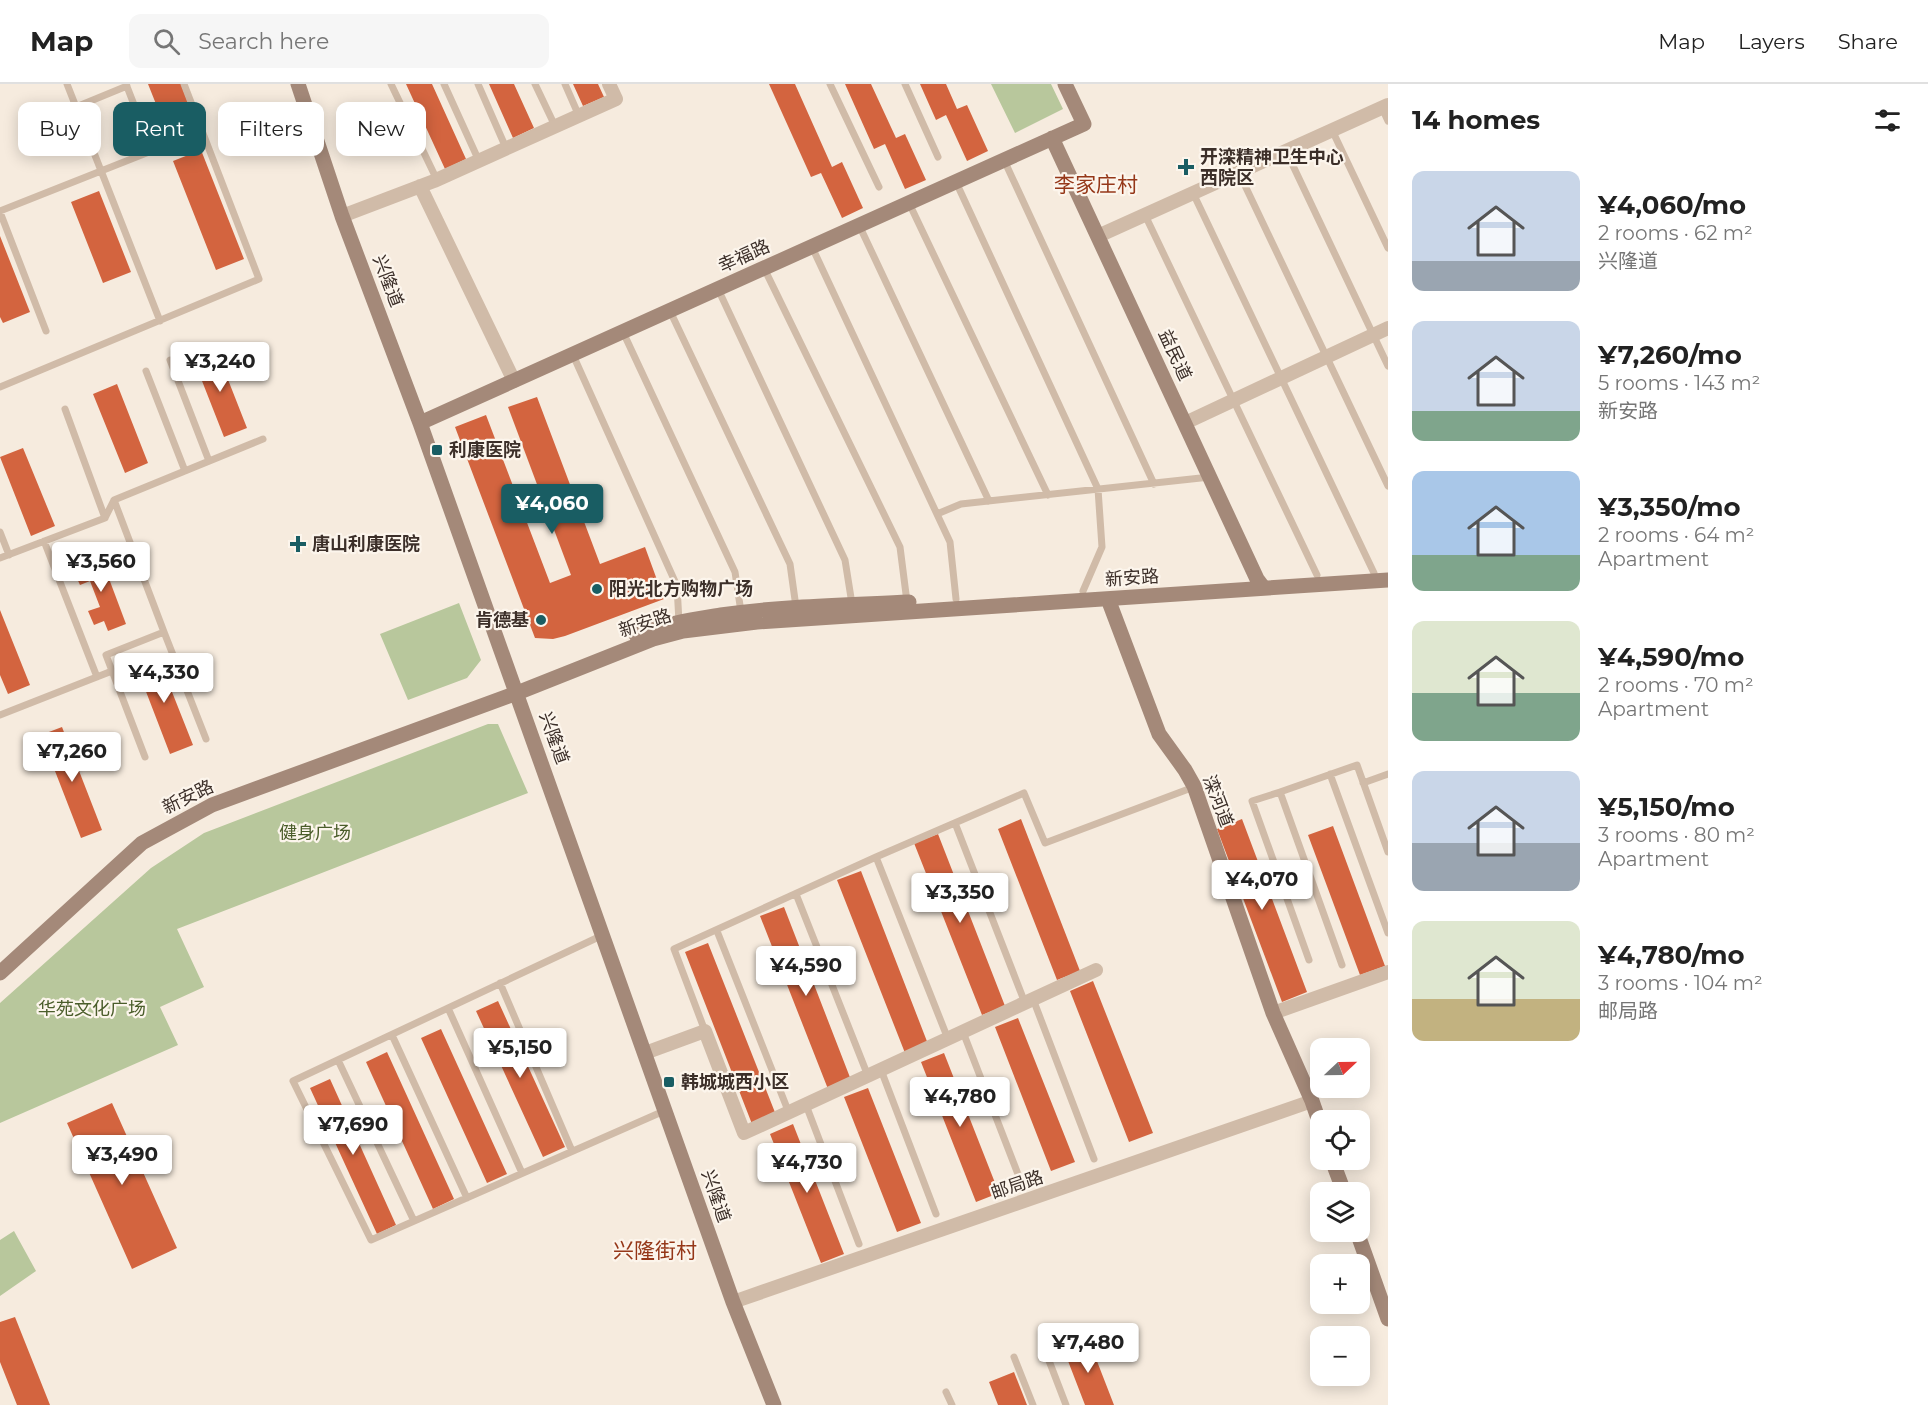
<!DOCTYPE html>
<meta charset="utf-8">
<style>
body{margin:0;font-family:Montserrat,"Noto Sans SC",sans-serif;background:#f6f6f6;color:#222;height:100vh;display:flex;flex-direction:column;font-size:22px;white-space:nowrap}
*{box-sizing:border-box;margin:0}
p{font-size:20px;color:#767676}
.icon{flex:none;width:33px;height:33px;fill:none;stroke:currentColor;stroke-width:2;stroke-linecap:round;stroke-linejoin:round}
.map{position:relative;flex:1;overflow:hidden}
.sheet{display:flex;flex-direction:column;background:#fff;width:540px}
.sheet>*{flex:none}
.top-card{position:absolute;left:18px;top:18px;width:570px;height:54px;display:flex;gap:12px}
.needle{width:39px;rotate:68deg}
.controls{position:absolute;left:1310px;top:954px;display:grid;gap:12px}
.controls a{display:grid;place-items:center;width:60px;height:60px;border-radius:12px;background:#fff;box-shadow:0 3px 15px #0003;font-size:30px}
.price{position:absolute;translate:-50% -51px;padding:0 14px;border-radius:6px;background:#fff;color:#222;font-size:20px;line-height:39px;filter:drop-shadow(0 2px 3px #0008)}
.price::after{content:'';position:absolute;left:50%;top:36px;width:18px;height:14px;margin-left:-9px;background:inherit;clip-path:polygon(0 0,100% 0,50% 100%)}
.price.current{background:#195d63;color:#fff}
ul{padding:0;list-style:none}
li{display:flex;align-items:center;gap:18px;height:150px;padding:0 24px}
li span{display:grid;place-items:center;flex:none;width:168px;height:120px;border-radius:12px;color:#555}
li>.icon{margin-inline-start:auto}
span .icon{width:72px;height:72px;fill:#fffc;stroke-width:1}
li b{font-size:26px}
h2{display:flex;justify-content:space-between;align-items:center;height:72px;padding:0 24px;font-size:26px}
.chip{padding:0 21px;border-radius:12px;background:#fff;box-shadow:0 3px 15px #0003;font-size:21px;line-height:54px}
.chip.current{background:#195d63;color:#fff}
header{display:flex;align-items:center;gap:36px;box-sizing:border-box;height:84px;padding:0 30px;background:#fff;border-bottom:2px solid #e0e0e0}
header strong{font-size:28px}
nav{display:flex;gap:33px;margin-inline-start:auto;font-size:21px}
.search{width:420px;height:54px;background:#f6f6f6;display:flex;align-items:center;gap:15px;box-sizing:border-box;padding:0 21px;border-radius:12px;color:#767676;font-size:22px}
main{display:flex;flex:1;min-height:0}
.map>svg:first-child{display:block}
.green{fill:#b8c79c}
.building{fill:#d3643f}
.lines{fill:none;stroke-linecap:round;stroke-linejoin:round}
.lane{stroke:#d0bba8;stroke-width:7}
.street{stroke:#d0bba8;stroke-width:14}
.secondary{stroke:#a48979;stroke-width:15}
.poi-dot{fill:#195d63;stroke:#fcf5ec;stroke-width:2}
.labels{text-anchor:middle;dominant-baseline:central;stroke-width:4.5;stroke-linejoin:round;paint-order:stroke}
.poi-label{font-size:18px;font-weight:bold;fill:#3c2f29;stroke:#fcf5ec;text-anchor:start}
.street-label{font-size:18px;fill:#3c2f29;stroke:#fcf5ec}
.park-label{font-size:18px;fill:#4a5d2a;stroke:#fcf5ec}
.quarter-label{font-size:21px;fill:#953718;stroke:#fcf5ec}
</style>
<header>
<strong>Map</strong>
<div class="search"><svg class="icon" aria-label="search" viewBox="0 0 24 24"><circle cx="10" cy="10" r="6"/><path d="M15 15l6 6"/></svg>Search here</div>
<nav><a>Map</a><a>Layers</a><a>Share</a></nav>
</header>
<main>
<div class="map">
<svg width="1388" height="1321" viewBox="0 0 1388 1321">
<rect width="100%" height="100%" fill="#f6ebde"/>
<path class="green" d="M991,0H1051L1063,25L1015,49Z
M459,519L481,576L467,594L408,616L380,550Z
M488,640H498L528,709L177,845L204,903L160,923L178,961L0,1039V919L151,784L204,749Z
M14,1147L36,1187L0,1212V1156Z"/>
<path class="building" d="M148,0H181L194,34L166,45Z
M406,0H432L466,75L445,85Z
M489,0H514L534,44L513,54Z
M573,0H598L604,13L583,22Z
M769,0H795L832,83L842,78L863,124L842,134L821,89L811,93Z
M845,0H871L896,54L905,50L926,96L905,105L885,60L874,65Z
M920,0H946L957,25L967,21L988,67L967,77L946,31L936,36Z
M201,66L244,175L216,186L173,77Z
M99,107L131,188L103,199L71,118Z
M0,152L30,228L3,239L0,233Z
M216,265L247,344L224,353L193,274Z
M117,300L148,379L125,389L93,310Z
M537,313L600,480L645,463L664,515L565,552L553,555L535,554L455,343L486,331L550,499L571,491L508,323Z
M23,364L55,442L31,452L0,373Z
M99,468L126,540L108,547L104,537L94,541L88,527L100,523L90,497L80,501L75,490L85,486L81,475Z
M0,526L30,601L8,610L0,591Z
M157,570L193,661L170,670L135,579Z
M62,643L102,746L81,754L41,651Z
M1021,735L1080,887L1057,896L998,745Z
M1242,735L1307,908L1282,918L1217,745Z
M1333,742L1385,882L1360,891L1308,751Z
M938,750L1005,922L982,931L914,759Z
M861,787L928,960L905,969L837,796Z
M784,823L851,996L828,1005L760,832Z
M708,859L776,1031L752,1040L685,868Z
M1093,897L1153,1049L1129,1058L1070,907Z
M498,917L565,1063L543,1073L476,927Z
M1018,934L1075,1078L1051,1087L995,943Z
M441,945L507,1090L487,1099L421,954Z
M387,968L454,1115L433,1125L366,978Z
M944,969L999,1109L976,1118L921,978Z
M330,995L396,1141L377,1150L310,1004Z
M868,1004L921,1139L897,1148L844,1013Z
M112,1019L177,1164L132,1185L67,1039Z
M793,1040L844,1170L821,1179L770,1050Z
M15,1233L50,1321H17L0,1278V1238Z
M1088,1254L1114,1321H1085L1063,1264Z
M1014,1288L1027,1321H998L989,1298Z"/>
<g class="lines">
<path class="lane" d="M67,0L160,237
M126,0L152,67
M391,0L437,96
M444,0L479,77
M478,0L506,64
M535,0L555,42
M565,0L579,32
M830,0L879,103
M905,0L938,73
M76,23L127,2
M1382,24L1388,37
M1332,46L1388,164
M1286,67L1388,282
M1004,76L1154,400
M1239,89L1388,402
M956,98L1098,405L1102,463L1083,507
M1193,109L1374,489
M909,119L1048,411
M0,127L202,47
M0,128L46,247
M1145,131L1317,491
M859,141L989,417
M812,163L950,458L956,515
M764,184L900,463L907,518
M718,205L845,476L852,520
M670,227L790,480L796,523
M623,248L735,488L741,528
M573,271L677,502L679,538
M170,276L209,377
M146,287L185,387
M0,303L259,195L184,0
M65,325L105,434
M114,416L164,548L106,571L145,673
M937,430L961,420L1210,393
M0,448L9,471
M44,457L97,593
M0,474L105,434L114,416L263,355
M164,548L206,655
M0,631L112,587
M1330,690L1388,849
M1363,699L1388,690
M1280,708L1252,717L1309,876
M955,739L1025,919
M876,773L948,955
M796,810L868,992
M717,847L789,1029
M603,851L293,997L371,1156L664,1027
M1342,881L1280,708L1357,681L1388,768
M500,899L572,1067
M1033,915L1094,1075
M448,924L522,1089
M705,947L674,865L876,773L1024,709L1045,759L1194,703
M963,948L1021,1098
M392,951L467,1114
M338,976L414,1137
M881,986L936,1130
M806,1021L859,1160
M1043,1261L1066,1321
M1014,1273L1033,1321
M946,1308L952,1321"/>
<path class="street" d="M420,102L514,297
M342,132L434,97L616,15L609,0
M1098,152L1388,21
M1185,339L1388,244
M1273,929L1388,888
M645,969L705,947L744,1049L1096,886
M733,1218L1312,1017"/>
<path class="secondary" d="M298,0L342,132L420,339L733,1218L774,1321
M1052,54L1257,495L1263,503
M420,339L1084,40L1065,0
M1108,515L1159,650L1185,686L1194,702L1273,929L1312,1017L1320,1040
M636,551C664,540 691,536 721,531C783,522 846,521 909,518
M0,889L142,759L212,721L517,609L653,555L683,547L757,538L1388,496
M1332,1076L1344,1108
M1357,1148L1388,1235"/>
</g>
<g class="poi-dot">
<path d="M1183 74h6v6h6v6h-6v6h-6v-6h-6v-6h6z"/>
<rect x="431" y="360" width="12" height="12" rx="3"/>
<path d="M295 451h6v6h6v6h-6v6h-6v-6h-6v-6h6z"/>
<circle cx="597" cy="505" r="6"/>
<circle cx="541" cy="536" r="6"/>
<rect x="663" y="992" width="12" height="12" rx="3"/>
</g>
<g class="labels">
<g class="poi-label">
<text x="1200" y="73">开滦精神卫生中心<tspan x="1200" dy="21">西院区</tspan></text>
<text x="449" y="366">利康医院</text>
<text x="312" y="460">唐山利康医院</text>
<text x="609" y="505">阳光北方购物广场</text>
<text x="529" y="536" text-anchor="end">肯德基</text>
<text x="681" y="998">韩城城西小区</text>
</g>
<g class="street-label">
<text transform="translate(744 172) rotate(-24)">幸福路</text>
<text transform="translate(388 197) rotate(69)">兴隆道</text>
<text transform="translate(1175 271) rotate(65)">益民道</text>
<text transform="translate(1132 494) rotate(-4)">新安路</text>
<text transform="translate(645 539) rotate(-18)">新安路</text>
<text transform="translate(554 654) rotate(70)">兴隆道</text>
<text transform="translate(188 713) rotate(-26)">新安路</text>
<text transform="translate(1218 717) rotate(69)">滦河道</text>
<text transform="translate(1017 1101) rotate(-19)">邮局路</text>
<text transform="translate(716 1112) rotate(71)">兴隆道</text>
</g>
<g class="park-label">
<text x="315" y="749">健身广场</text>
<text x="92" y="925">华苑文化广场</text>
</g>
<g class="quarter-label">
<text x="1096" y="100">李家庄村</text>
<text x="655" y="1166">兴隆街村</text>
</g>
</g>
</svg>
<div class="controls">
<a><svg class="needle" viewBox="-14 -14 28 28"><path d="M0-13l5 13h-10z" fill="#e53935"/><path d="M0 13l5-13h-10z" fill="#767676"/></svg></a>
<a><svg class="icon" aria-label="locate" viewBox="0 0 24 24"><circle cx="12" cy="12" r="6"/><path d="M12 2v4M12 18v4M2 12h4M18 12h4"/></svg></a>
<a><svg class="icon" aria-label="layers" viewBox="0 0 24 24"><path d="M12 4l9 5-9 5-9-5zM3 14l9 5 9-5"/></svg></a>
<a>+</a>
<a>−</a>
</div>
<b class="price" style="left:220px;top:309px">¥3,240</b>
<b class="price current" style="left:552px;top:451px">¥4,060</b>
<b class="price" style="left:101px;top:509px">¥3,560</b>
<b class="price" style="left:164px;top:620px">¥4,330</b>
<b class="price" style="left:72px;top:699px">¥7,260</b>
<b class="price" style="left:1262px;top:827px">¥4,070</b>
<b class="price" style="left:960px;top:840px">¥3,350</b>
<b class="price" style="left:806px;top:913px">¥4,590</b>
<b class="price" style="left:520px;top:995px">¥5,150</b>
<b class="price" style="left:960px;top:1044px">¥4,780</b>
<b class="price" style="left:353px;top:1072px">¥7,690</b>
<b class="price" style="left:122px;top:1102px">¥3,490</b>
<b class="price" style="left:807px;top:1110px">¥4,730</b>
<b class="price" style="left:1088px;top:1290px">¥7,480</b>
<div class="top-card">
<a class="chip">Buy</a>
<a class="chip current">Rent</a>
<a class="chip">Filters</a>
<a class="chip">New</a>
</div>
</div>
<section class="sheet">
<h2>14 homes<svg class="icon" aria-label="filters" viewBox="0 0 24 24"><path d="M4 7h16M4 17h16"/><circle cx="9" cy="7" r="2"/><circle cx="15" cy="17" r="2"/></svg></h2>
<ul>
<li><span style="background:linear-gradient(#c9d6e8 75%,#9aa5b1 0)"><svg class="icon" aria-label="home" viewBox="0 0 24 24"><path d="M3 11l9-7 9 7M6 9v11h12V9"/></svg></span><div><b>¥4,060/mo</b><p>2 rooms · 62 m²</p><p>兴隆道</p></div></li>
<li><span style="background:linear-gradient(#c9d6e8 75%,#7fa58c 0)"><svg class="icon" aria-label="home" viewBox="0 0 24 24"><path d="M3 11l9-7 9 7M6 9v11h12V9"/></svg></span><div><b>¥7,260/mo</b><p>5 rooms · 143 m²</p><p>新安路</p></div></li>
<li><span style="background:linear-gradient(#a9c7e8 70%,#7fa58c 0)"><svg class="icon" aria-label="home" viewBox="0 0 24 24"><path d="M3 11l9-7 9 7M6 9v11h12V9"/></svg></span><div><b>¥3,350/mo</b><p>2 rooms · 64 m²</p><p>Apartment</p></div></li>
<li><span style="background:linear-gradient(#dfe7d0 60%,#7fa58c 0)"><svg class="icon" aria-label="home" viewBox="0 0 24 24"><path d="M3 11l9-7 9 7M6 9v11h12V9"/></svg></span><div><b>¥4,590/mo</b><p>2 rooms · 70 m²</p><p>Apartment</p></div></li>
<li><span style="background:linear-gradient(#c9d6e8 60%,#9aa5b1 0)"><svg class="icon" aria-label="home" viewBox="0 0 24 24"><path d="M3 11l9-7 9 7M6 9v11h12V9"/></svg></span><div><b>¥5,150/mo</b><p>3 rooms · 80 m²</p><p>Apartment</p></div></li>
<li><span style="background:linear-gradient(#dfe7d0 65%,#c2b280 0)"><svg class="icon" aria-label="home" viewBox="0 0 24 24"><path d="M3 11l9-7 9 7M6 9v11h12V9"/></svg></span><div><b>¥4,780/mo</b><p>3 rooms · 104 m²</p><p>邮局路</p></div></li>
</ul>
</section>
</main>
